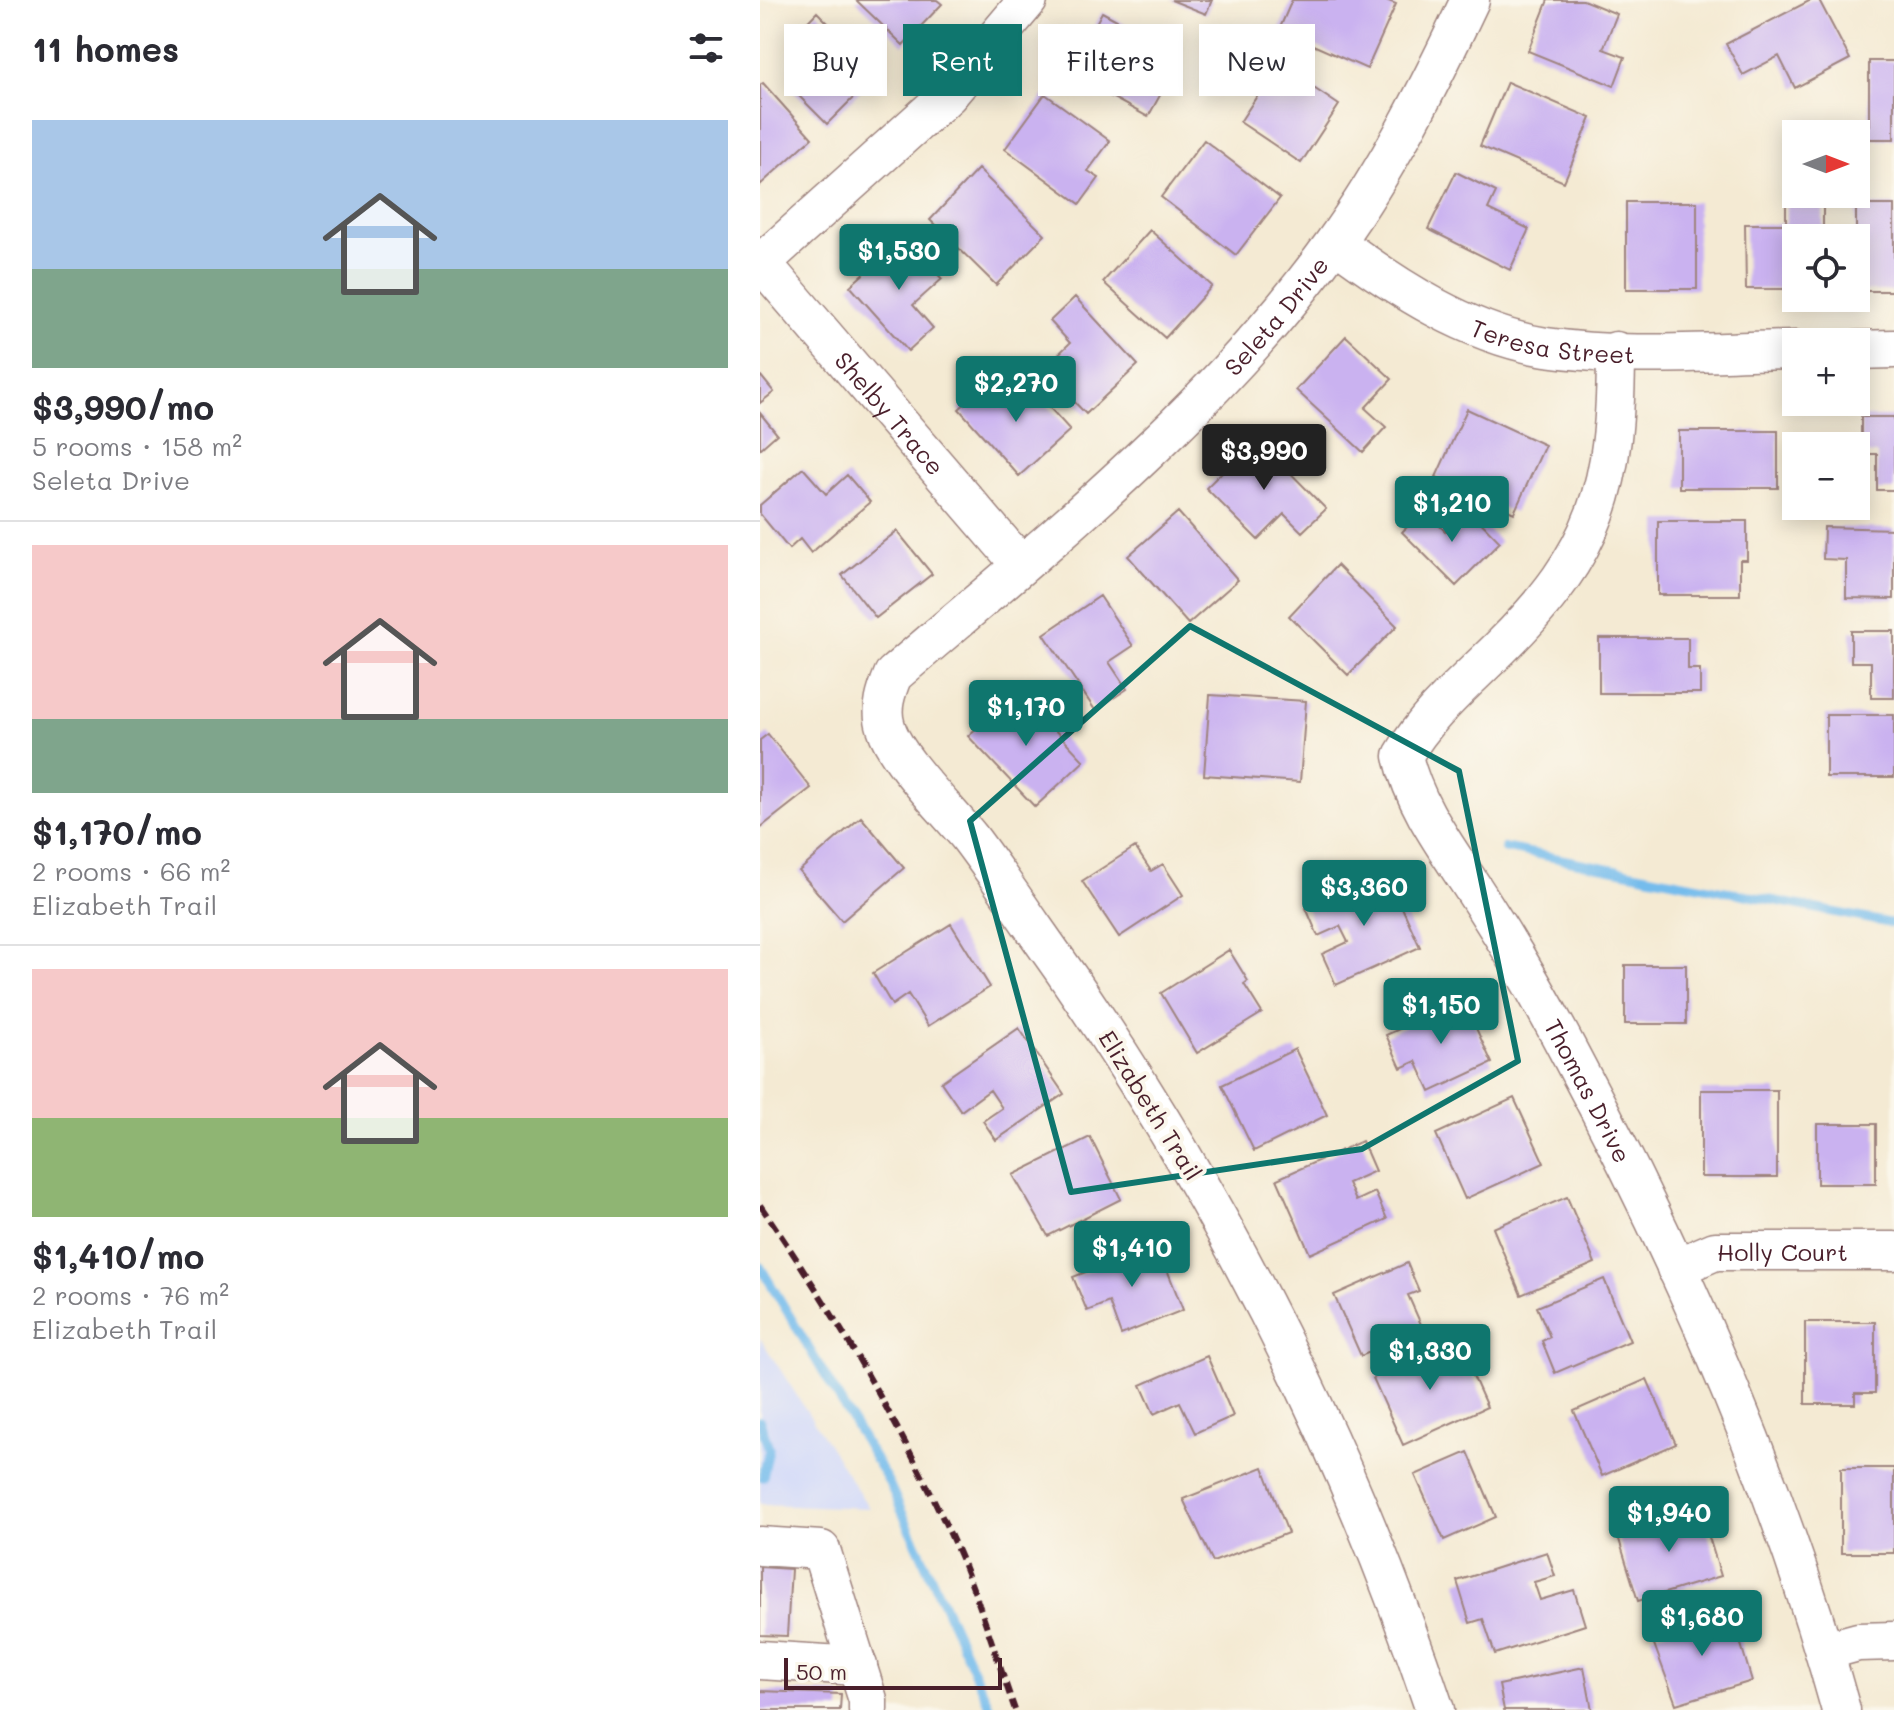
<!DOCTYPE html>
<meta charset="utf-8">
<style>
body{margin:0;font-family:Mali,sans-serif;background:#f7f7f7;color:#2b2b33;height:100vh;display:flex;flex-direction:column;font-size:30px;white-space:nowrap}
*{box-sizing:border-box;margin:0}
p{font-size:26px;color:#7c7c81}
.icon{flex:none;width:44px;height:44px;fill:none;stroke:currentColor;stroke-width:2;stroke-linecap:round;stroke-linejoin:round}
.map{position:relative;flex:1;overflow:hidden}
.sheet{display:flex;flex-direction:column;background:#fff;width:760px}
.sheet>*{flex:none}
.banner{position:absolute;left:24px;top:24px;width:760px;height:72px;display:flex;gap:16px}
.needle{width:52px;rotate:90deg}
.controls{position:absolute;left:1022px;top:120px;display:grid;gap:16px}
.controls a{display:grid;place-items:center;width:88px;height:88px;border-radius:0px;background:#fff;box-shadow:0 4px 20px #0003;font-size:40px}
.scale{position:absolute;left:24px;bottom:20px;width:218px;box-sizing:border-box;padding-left:8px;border:4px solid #4a1f2b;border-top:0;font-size:22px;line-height:28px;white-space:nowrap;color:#4a1f2b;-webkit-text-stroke:6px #fbf7ec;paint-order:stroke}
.price{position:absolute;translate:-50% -68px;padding:0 18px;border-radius:8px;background:#0f766e;color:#fff;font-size:26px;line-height:52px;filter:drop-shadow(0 2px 4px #0008)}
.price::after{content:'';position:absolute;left:50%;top:48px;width:24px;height:18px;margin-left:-12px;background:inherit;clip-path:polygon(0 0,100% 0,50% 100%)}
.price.on{background:#222;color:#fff}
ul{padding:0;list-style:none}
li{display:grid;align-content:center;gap:16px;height:424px;padding:0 32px}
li+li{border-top:2px solid #e1e1e2}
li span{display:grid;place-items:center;height:248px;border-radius:0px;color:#555}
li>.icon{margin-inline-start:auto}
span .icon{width:144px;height:144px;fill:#fffc;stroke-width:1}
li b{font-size:34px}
h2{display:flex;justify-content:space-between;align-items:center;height:96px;padding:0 32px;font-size:34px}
.tag{padding:0 28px;border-radius:0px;background:#fff;box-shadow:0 4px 20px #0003;font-size:28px;line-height:72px}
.tag.on{background:#0f766e;color:#fff}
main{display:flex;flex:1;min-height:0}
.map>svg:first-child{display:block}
.built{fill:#d1d9f9}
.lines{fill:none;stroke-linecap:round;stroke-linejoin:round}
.stream{stroke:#74bcec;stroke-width:9}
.building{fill:#cab2f0}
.minor-casing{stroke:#9f847f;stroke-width:41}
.minor{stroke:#fff;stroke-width:38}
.rail{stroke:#4a1f2b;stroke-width:6;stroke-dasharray:12 6;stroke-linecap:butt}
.marked{fill:none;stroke:#0f766e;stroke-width:6;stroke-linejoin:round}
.labels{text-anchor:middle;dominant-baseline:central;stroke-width:8;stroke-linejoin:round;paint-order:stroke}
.street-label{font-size:24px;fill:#4a1f2b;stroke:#fbf7ec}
</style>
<main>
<section class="sheet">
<h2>11 homes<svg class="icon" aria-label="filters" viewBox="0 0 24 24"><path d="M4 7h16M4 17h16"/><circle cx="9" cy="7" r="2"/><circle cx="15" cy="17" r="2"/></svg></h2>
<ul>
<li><span style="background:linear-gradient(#a9c7e8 60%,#7fa58c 0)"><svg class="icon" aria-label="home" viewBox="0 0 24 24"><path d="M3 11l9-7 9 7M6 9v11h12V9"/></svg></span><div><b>$3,990/mo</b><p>5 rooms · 158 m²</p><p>Seleta Drive</p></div></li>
<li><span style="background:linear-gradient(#f6c9c9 70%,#7fa58c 0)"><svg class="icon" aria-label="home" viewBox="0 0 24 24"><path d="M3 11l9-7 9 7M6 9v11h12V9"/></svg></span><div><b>$1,170/mo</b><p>2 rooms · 66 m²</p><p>Elizabeth Trail</p></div></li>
<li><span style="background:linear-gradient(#f6c9c9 60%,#8fb573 0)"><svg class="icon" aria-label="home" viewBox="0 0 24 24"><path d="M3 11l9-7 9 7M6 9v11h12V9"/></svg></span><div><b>$1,410/mo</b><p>2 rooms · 76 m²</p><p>Elizabeth Trail</p></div></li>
</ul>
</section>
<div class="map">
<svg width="1134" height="1710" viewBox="0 0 1134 1710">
<rect width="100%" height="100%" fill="#fbf7ec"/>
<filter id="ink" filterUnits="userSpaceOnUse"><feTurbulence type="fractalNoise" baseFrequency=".0125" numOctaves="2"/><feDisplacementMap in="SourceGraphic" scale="16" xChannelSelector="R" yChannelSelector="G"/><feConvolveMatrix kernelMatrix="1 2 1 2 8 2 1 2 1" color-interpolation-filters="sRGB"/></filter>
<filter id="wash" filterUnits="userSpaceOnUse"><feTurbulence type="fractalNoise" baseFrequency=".006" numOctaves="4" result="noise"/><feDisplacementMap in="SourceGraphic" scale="32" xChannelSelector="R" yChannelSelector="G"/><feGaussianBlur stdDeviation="1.8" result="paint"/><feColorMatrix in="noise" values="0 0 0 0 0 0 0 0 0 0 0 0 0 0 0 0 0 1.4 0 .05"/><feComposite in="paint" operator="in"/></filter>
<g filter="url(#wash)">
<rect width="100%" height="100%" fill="#f4ead3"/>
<path class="built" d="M0,1338L109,1508L0,1504Z"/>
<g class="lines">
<path class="stream" d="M745,848L1134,924
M0,1266L129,1483L231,1710
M0,1421L9,1449L3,1477"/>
</g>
<g id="blocks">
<path class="building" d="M96,0H177L182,4L143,45Z
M411,0H452L446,14Z
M532,0H626L636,4L607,69L519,30Z
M788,0H823L857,14L843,49L865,57L854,86L768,51Z
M1051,0H1059L1090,59L1035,88L1019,56L983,75L966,44Z
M57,12L118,73L67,124L30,87L56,60L33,37Z
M342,12L403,45L385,80L403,90L388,117L309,74Z
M1109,61H1134V139H1109Z
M518,64L579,105L541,163L480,122Z
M747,82L831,118L804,182L720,146Z
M3,83L52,138L0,185V85Z
M285,94L350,141L328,171L339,178L320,204L245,149Z
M444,140L520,198L476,255L401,197Z
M218,169L285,235L236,285L170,220Z
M696,172L736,192L728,209L769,229L750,270L668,229Z
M1026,195H1063V238H1036V289H986L985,224H1026Z
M866,202H937V289H866Z
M1096,205H1134V291H1096Z
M390,230L452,286L405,338L343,282Z
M145,237L182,279L153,305L173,328L148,351L90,286Z
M315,297L378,365L326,414L283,369L310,343L290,321Z
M586,336L632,379L605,408L626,427L603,452L536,390Z
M0,375L14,392L0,403Z
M262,377L310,430L259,476L199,409L223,387L236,402Z
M707,409L785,445L754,513L676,477Z
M0,413L17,434L0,449Z
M1101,417H1134V490H1117V454H1101Z
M919,431H1018V488H919Z
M496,438L566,509L542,532L524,514L498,540L446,488Z
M43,468L66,494L87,475L110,502L51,553L40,539L29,549L0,514V505Z
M708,509L740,542L696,586L642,532L664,510L686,532Z
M418,512L478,580L428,624L368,556Z
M898,521H987V560H980V595H898Z
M1064,527L1134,529V599L1086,598V560L1063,559Z
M137,531L172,574L116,618L82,575Z
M577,565L637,626L588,675L529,616Z
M340,596L373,646L349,662L367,689L335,710L284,634Z
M1091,631H1134V698H1111V662H1091Z
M839,638H928V669H940V693H839Z
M257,690L324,761L275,807L208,736Z
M450,695L546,701L540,782L444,775Z
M1066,715H1134V777H1066Z
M8,734L51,788L0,828V740Z
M101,817L144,868L82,921L39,871Z
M375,847L391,871L403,864L423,895L359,937L322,881Z
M626,872L660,947L576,985L562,954L588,942L580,926L558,936L546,908Z
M191,924L230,987L168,1026L148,994L132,1005L113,973Z
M469,950L488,981L484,984L502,1013L437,1053L401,993Z
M865,965H926V1024H865Z
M703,1000L732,1063L670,1092L656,1061L641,1068L626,1035Z
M259,1028L304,1094L236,1140L223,1121L242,1108L230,1090L201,1111L181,1082Z
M535,1049L567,1115L494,1151L462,1085Z
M941,1090H1017V1177H941Z
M754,1098L784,1163L705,1199L676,1134Z
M1057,1124H1116V1184H1057Z
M330,1137L361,1199L288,1236L253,1175Z
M602,1141L615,1171L588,1183L596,1201L615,1192L627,1219L550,1254L517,1179Z
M807,1197L835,1263L761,1295L733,1228Z
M397,1244L423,1310L361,1335L349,1302L327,1311L313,1277Z
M647,1263L659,1291L648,1295L663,1329L601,1356L574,1295Z
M844,1279L870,1341L795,1373L782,1341L790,1337L777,1307Z
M1045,1322H1115V1393H1095V1404H1045Z
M697,1340L727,1407L643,1445L613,1378Z
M447,1356L473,1416L435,1433L420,1402L394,1414L381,1385Z
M887,1379L916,1444L842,1476L814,1411Z
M708,1452L736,1517L684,1540L655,1475Z
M503,1467L528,1533L453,1562L423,1499Z
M1081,1468H1134V1553H1081Z
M940,1508L961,1576L878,1601L857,1533Z
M787,1552L795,1576L774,1582L780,1600L814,1590L825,1625L735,1654L723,1619L710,1623L697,1581Z
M0,1567L31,1569L27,1636L0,1635Z
M971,1611L992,1681L916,1704L891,1636Z
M824,1667L832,1710H744L739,1685Z
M0,1691L81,1694L80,1710H0Z"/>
</g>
</g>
<g filter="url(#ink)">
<use href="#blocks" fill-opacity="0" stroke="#9f847f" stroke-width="2"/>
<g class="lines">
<defs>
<g id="minor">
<path id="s1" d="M575,242C637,288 709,335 786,347C867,359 954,351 1036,350"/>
<path id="s2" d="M0,261L261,565"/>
<path d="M1,263L188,95L268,0"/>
<path d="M1096,350L1134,349"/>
<path id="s3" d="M856,351C856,486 838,551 741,647C706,682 667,714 643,756C655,810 694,857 723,904C755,954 784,1004 811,1056C921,1261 1019,1485 1081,1710"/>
<path id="s4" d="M916,1268L955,1251H1134"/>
<path d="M0,1546L61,1550L108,1700V1710"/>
<path d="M1065,1651L1098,1642L1134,1641"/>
<path d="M0,1660L98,1666"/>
<path id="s5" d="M675,1710C580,1427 447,1169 273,927C252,897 232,867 210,838C187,809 136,760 126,727C120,709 126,692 133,675C289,541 453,411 574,243C628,169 671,83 710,0"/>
</g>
</defs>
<use href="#minor" class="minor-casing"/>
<use href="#minor" class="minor"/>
<path class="rail" d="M0,1205C75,1313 143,1429 197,1549C220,1601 236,1657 255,1710"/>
</g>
</g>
<path class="marked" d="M430,626L699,771L758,1061L602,1149L311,1192L210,821Z"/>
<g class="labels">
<g class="street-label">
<text stroke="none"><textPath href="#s5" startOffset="1712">Seleta Drive</textPath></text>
<text stroke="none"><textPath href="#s1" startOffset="244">Teresa Street</textPath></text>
<text stroke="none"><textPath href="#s2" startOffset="200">Shelby Trace</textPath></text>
<text stroke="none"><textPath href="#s3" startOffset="860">Thomas Drive</textPath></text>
<text transform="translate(391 1105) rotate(58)">Elizabeth Trail</text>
<text stroke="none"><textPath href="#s4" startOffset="110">Holly Court</textPath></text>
</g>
</g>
</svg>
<div class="controls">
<a><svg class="needle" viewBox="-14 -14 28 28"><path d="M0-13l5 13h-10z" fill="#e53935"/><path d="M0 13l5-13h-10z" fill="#7c7c81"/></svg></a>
<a><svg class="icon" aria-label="locate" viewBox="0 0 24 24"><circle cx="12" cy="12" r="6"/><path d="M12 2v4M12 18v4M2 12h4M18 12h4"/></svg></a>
<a>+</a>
<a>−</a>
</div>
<div class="scale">50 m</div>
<b class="price" style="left:139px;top:292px">$1,530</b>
<b class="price" style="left:256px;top:424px">$2,270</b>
<b class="price on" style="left:504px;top:492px">$3,990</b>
<b class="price" style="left:692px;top:544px">$1,210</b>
<b class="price" style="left:266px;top:748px">$1,170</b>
<b class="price" style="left:604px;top:928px">$3,360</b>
<b class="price" style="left:681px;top:1046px">$1,150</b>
<b class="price" style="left:372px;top:1289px">$1,410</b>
<b class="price" style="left:670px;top:1392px">$1,330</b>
<b class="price" style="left:909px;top:1554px">$1,940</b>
<b class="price" style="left:942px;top:1658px">$1,680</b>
<div class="banner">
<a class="tag">Buy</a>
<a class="tag on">Rent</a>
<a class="tag">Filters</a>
<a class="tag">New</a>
</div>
</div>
</main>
